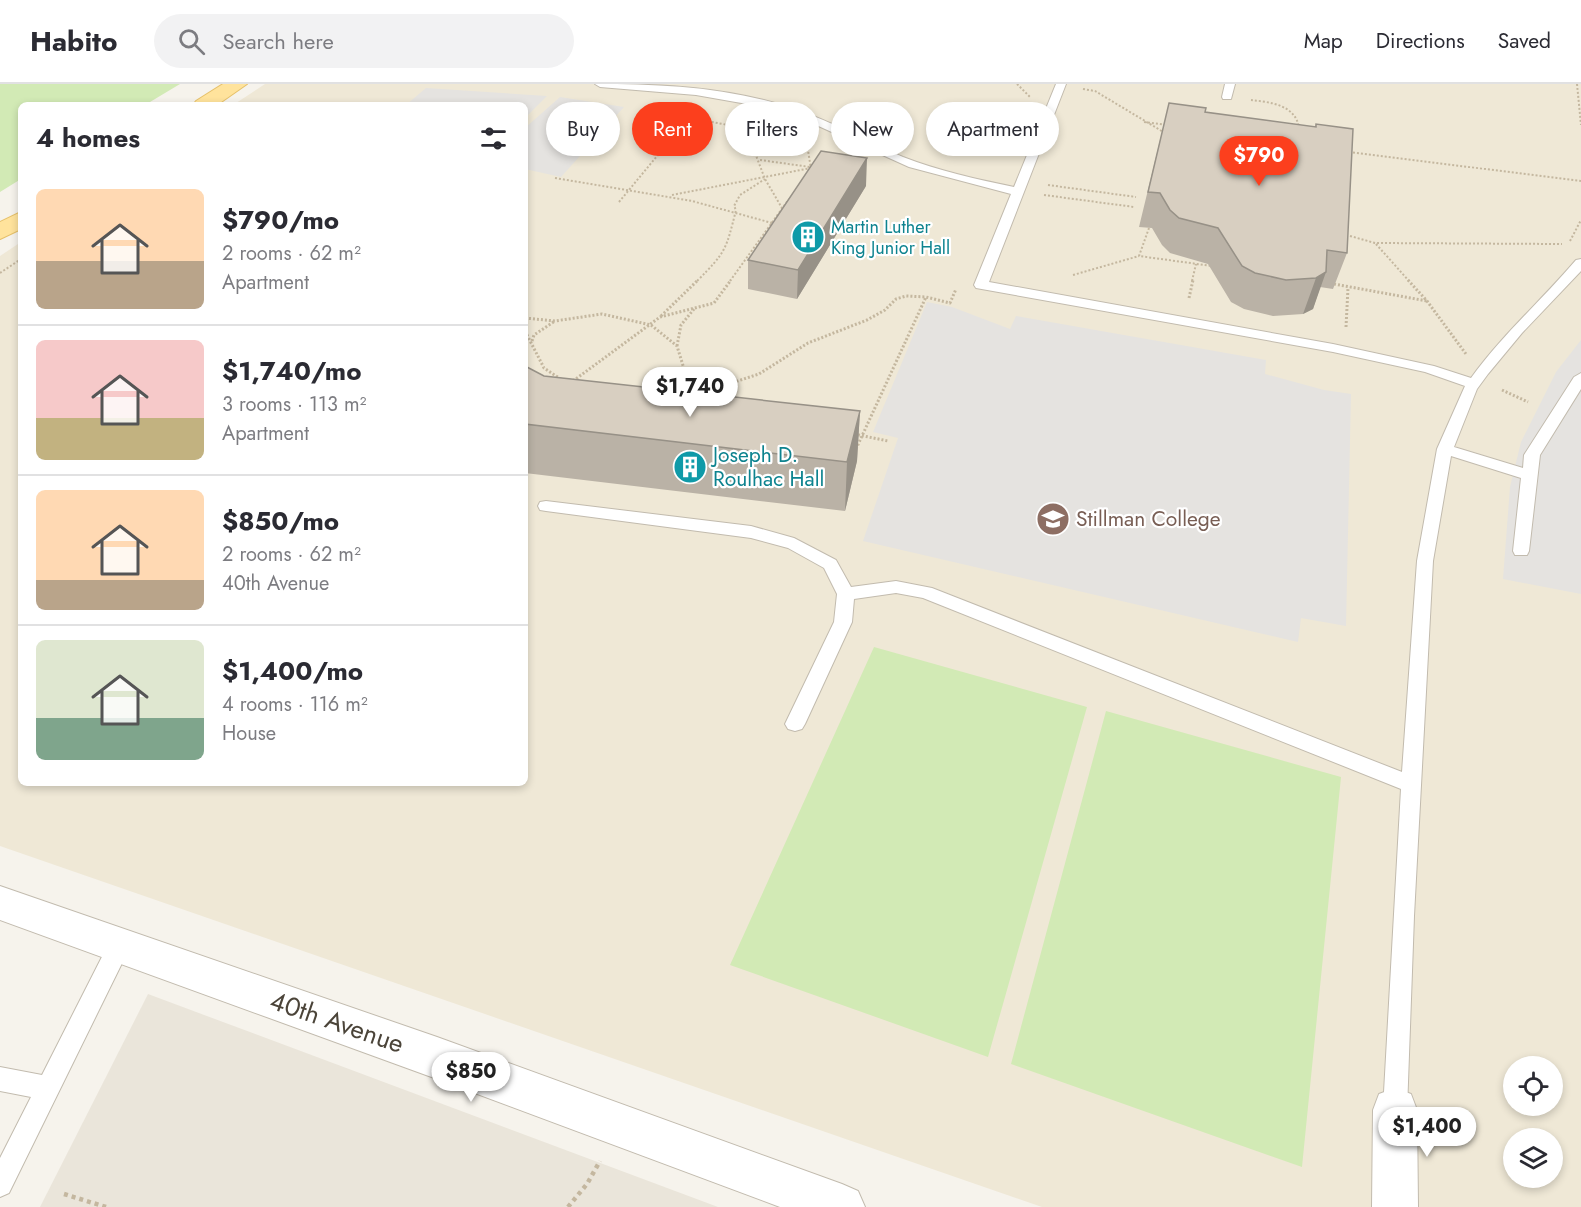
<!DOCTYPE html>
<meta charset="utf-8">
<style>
body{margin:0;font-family:Jost,sans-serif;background:#f2f2f3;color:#2b2b33;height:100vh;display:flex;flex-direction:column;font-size:22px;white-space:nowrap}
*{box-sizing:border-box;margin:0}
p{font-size:20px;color:#7c7c81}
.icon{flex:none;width:33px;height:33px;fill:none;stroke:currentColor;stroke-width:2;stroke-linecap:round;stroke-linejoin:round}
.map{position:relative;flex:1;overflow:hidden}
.panel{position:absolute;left:18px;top:18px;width:510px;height:684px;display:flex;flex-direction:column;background:#fff;border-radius:9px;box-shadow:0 3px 9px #0003}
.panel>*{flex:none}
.top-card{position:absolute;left:546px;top:18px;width:570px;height:54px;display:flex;gap:12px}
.buttons{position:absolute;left:1503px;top:972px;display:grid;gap:12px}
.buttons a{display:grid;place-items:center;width:60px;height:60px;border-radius:50%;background:#fff;box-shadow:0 3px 9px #0003;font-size:30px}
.price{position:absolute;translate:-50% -51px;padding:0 14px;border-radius:21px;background:#fff;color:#222;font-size:20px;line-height:39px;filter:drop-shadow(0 2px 3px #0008)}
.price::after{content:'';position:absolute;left:50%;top:36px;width:18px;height:14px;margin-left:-9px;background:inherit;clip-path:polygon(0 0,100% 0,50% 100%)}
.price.selected{background:#fc3f1d;color:#fff}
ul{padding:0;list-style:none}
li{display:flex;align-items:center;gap:18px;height:150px;padding:0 18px}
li+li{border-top:2px solid #e1e1e2}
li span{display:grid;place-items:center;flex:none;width:168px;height:120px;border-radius:9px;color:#555}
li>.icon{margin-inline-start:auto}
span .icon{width:72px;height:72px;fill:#fffc;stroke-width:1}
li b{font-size:26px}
h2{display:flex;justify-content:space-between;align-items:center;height:72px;padding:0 18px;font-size:26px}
.pill{padding:0 21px;border-radius:27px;background:#fff;box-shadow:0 3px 9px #0003;font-size:21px;line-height:54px}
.pill.selected{background:#fc3f1d;color:#fff}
header{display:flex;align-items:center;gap:36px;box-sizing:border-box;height:84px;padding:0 30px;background:#fff;border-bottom:2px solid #e1e1e2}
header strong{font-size:28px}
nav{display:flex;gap:33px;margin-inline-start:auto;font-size:21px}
.search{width:420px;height:54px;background:#f2f2f3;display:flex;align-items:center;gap:15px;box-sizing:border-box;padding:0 21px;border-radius:33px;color:#7c7c81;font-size:22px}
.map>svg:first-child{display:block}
.residential{fill:#eae5da}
.education{fill:#efe8d6;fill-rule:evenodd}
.green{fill:#d2eab5}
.parking{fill:#e5e3e0}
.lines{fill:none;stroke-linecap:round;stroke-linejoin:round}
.lane-casing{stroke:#c2bbae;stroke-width:2}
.street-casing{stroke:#c2bbae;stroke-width:2}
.primary-casing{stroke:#e6c16a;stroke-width:2}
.path-far2{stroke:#c4b79f;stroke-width:2;stroke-dasharray:2 2;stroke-linecap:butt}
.path-far1{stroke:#c4b79f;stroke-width:3;stroke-dasharray:2 2;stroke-linecap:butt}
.path{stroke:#c4b79f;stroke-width:4.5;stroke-dasharray:4 4;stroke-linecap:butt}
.lane{fill:#fff;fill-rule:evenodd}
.street{fill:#fff;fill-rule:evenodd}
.primary{fill:#ffe39c;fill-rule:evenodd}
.wall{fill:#bab2a6}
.shaded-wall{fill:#979187}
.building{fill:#d8cfc1;stroke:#979187;stroke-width:1.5}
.labels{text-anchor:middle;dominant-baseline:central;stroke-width:4.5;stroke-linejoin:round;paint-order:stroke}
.far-culture-label{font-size:18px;fill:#0d838f;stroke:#fff;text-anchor:start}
.culture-label{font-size:21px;fill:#0d838f;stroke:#fff;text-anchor:start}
.education-label{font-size:21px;fill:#785e54;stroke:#fff;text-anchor:start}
.near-street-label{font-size:26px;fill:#4b4439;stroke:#fff}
</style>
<header>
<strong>Habito</strong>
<div class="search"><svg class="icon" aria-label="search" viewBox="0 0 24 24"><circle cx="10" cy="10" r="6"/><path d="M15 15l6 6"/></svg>Search here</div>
<nav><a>Map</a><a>Directions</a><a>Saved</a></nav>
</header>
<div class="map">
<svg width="1581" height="1123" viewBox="0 0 1581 1123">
<rect width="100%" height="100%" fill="#f6f3ec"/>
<path class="residential" d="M148,910L718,1123H40Z"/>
<path class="education" d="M265,0H1581V1123H1042L0,762V172L21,158V699H525V21H233ZM1514,982H1552V1022H1514ZM1514,1054H1552V1094H1514Z"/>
<path class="green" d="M0,0H180L145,21H21V95L0,108Z
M874,563L1087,623L988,973L730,881Z
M1106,627L1341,693L1302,1083L1011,980Z"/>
<path class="parking" d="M426,4L547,12L525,34V21H406Z
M560,13L624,23L561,93L525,85V44Z
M927,218L952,223L1010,245L1016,232L1266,276L1265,290L1324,306L1351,310L1346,542L1301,534L1298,558L863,457L898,354L873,348Z
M1581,256V510L1503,495L1510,403L1521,358L1556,288Z"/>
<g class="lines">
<defs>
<path id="lane" d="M595,0C662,0 730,3 794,25C832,37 867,58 903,73C939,87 976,95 1014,103L1056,0H1066L989,198L1333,260L1434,282L1471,294C1502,251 1542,216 1576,176L1581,175V187L1522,249L1488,290L1477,305L1454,363L1523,384L1524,371L1574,293L1581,289V305L1540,371L1529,467L1527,471H1515L1513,467L1521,394L1451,372L1433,477L1414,832L1407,1026L1404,1034L1395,1038L1386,1034L1383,1026L1401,705L923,514L896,509L854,515L852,538L805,640L802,645L795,647L788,645L785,640L834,538L837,510L824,484L788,464L751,454L546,427L540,426L538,422L540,418L546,417L751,442L794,454L836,476L851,503L896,497L932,504L1402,688L1417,477L1437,365L1465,302L1425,288L1333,268L976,204L974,201L1011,110L909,83L814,40L764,23L696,11L600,3Z
M1225,0H1235L1231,15H1223L1222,13Z
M119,852L127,855L130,862L127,869L9,1109L0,1113V1074L31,1013L0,1007V983L42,991L111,855Z"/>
<path id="street" d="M0,802L437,953L842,1100L858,1107L865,1123H780L437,995L0,836Z
M1395,1004L1411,1010L1417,1026L1418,1123H1372L1373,1026L1379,1010Z"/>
<path id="primary" d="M223,0H247L217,21H193L196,17Z
M21,128V145L0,155V138Z"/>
</defs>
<use href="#lane" class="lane-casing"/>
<use href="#street" class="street-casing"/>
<use href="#primary" class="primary-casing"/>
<path class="path-far2" d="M1017,0L1030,13
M1577,0L1581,41
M1083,5L1095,7L1165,49
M1251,16C1270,18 1296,21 1299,44
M696,35L771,49
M1144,38L1167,41
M745,43L765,95L782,124
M807,60L811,85
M1349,68L1581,97
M760,76L810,83
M555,94L692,117L772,139
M1048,101L1136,113
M672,111L811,84
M1044,111L1134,123
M619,118L691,31
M1149,144L1139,172L1212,182
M1350,152L1375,159L1562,160
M1570,157L1581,136
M1376,160L1409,197
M0,189L21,175
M1073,191L1139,172
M697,197C726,168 726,166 736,126L734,122L740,111L765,95
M730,197L789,115
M1192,197L1196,180"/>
<path class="path-far1" d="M1408,196L1427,217L1466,270
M1334,200L1427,217
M1189,214L1193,196
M661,232L698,196
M525,234L555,237L602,230L651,241L677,262L685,288L717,314
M1346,243L1348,204
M525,247L544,284L562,296
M532,257L534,251L555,237
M677,262L681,241L694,225
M573,297L660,233L714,219L731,196
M662,306L668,298L685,288
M1502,306L1528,318
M674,307H707L759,290L808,259L867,236L885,226L896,215L906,212L926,213L950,219L956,205
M854,350L888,357
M856,365L926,213"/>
<path class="path" d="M64,1110L106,1123
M568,1123L587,1100L600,1077"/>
<use href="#lane" class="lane"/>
<use href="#street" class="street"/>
<use href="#primary" class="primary"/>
</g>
<path class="wall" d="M1169,19L1205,28L1315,43L1316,40L1347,169L1333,205L1320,203L1313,225L1303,230L1273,232L1244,225L1231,218L1208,180L1170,169L1162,161L1152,144L1139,143Z
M866,102L797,215L748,205V176Z
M525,282L544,292L860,327L857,377L845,427L525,389Z"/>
<path class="shaded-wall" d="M867,74L866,102L797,215L798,186Z
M1326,188L1313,225L1303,230L1316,194Z
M860,327L857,377L845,427L847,378Z"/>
<path class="building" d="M1169,19L1206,24L1205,28L1316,43V40L1353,45L1347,169L1327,166L1326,188L1316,194L1286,196L1255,189L1242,182L1218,144L1179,134L1170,126L1160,109L1148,108Z
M821,67L867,74L798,186L748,176Z
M525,282L544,292L860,327L847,378L525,340Z"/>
<defs>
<symbol id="building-disc" viewBox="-11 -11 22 22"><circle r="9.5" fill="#0f9aa8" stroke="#fff"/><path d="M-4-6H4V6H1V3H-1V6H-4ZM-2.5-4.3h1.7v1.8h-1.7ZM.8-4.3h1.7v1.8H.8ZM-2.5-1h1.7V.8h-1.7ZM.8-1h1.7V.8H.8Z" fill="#fff"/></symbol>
<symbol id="university-disc" viewBox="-11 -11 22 22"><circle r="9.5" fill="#8d6e63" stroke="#fff"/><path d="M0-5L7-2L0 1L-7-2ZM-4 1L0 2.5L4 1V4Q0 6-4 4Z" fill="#fff"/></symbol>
</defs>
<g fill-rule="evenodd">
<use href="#building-disc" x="789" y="134" width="38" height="38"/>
<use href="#building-disc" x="671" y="364" width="38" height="38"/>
<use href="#university-disc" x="1034" y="416" width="38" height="38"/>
</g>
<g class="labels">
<g class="far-culture-label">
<text x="831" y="143">Martin Luther<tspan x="831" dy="21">King Junior Hall</tspan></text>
</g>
<g class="culture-label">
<text x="713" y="371">Joseph D.<tspan x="713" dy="24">Roulhac Hall</tspan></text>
</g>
<g class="education-label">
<text x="1076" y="435">Stillman College</text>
</g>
<g class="near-street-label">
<text transform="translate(337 938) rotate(19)">40th Avenue</text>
</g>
</g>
</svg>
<div class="buttons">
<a><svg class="icon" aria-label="locate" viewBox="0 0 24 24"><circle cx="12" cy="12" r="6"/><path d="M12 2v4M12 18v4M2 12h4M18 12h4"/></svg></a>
<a><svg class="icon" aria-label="layers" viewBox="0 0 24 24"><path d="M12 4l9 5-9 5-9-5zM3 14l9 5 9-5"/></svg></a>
</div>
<b class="price selected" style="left:1259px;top:103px">$790</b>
<b class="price" style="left:690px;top:334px">$1,740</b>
<b class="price" style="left:471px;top:1019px">$850</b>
<b class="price" style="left:1427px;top:1074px">$1,400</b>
<div class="top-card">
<a class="pill">Buy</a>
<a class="pill selected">Rent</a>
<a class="pill">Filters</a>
<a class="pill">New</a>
<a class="pill">Apartment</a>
</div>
<section class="panel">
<h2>4 homes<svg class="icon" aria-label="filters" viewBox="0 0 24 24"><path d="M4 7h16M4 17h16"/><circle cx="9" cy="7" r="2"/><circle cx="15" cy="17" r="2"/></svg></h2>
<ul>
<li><span style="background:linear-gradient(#ffd9b3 60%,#b9a48a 0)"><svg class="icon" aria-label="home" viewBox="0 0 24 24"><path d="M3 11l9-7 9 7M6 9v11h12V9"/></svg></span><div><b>$790/mo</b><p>2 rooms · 62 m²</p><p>Apartment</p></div></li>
<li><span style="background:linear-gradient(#f6c9c9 65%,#c2b280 0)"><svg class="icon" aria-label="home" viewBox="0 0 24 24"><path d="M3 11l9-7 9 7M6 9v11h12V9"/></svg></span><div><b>$1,740/mo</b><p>3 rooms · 113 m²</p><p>Apartment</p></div></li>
<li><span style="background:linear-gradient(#ffd9b3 75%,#b9a48a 0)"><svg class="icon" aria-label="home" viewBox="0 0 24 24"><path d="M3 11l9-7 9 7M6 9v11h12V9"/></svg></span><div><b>$850/mo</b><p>2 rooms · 62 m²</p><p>40th Avenue</p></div></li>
<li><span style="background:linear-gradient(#dfe7d0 65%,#7fa58c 0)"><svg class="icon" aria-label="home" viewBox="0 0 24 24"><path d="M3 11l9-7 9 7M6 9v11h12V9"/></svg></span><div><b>$1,400/mo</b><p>4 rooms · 116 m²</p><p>House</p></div></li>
</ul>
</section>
</div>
